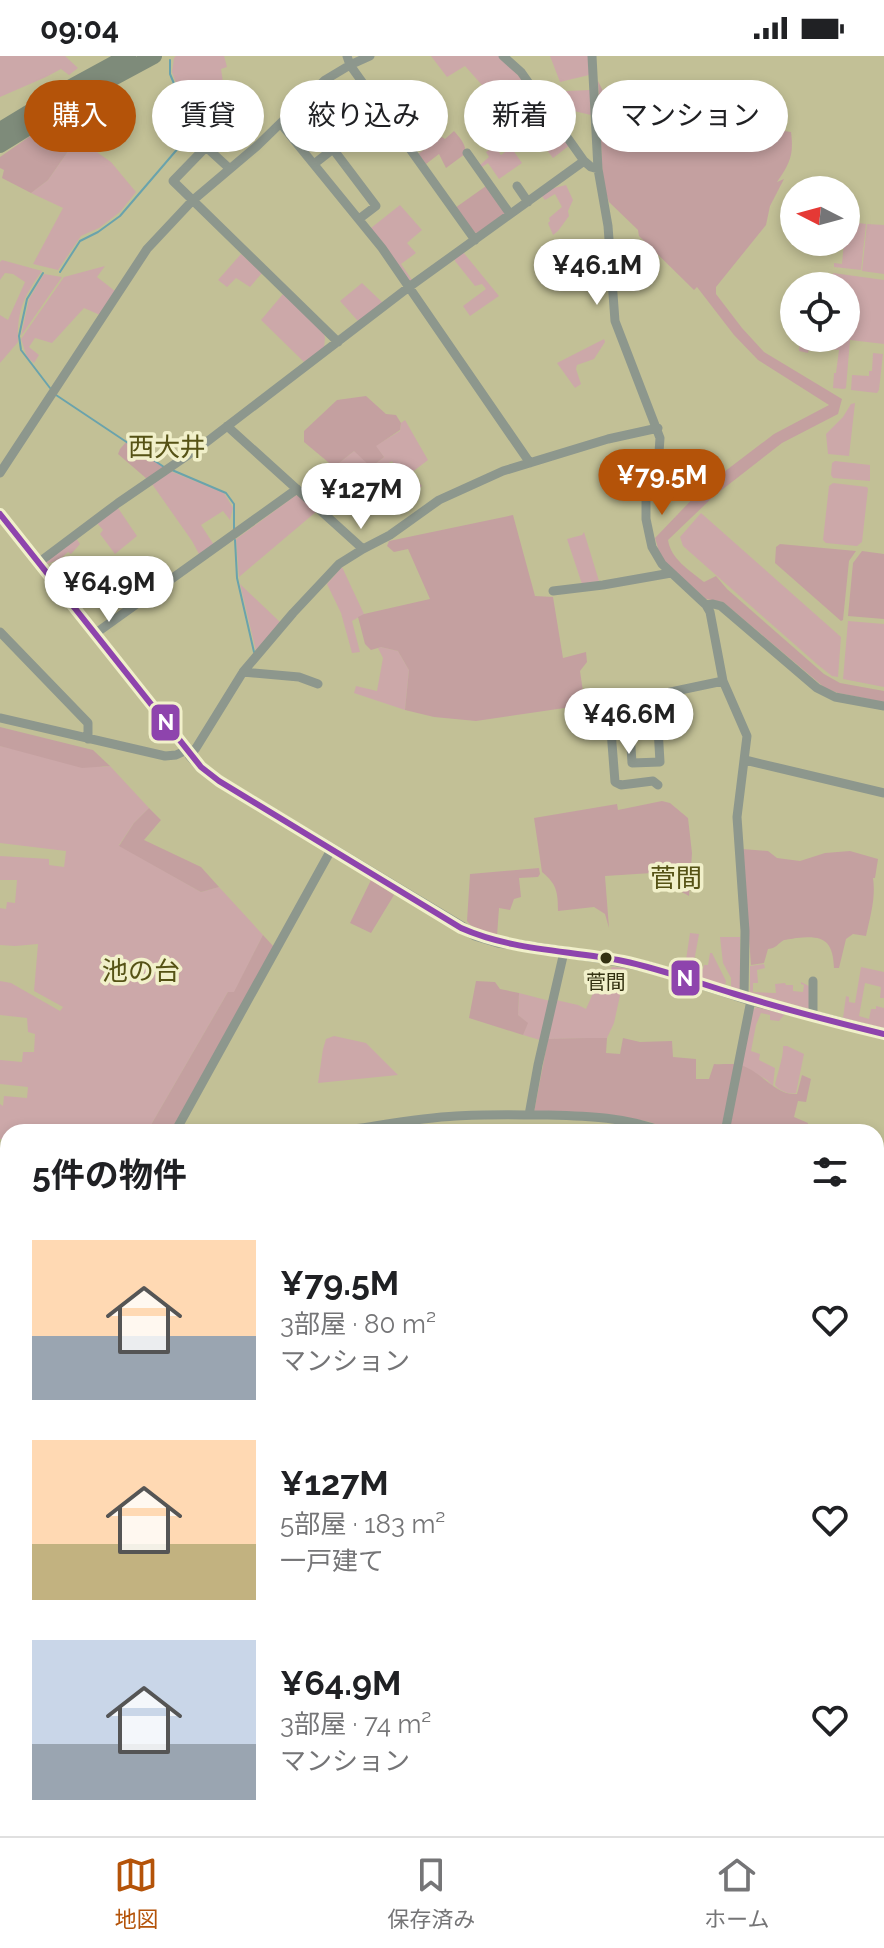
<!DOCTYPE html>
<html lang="ja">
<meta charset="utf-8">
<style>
body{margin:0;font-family:Raleway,"Noto Sans JP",sans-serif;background:#f6f6f6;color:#202124;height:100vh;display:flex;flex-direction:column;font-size:30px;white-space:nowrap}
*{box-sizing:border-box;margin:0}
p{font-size:26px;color:#757577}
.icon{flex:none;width:44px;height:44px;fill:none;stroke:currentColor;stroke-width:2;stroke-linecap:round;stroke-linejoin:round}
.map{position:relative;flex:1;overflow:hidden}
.drawer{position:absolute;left:0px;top:1068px;width:884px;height:712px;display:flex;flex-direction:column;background:#fff;border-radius:24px 24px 0 0;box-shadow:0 4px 12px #0003}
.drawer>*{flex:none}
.guide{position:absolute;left:24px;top:24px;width:836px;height:72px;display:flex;gap:16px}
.needle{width:52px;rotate:276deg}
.buttons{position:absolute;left:780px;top:120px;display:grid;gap:16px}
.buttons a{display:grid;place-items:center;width:80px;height:80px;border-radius:50%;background:#fff;box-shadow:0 4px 12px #0003;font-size:40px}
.price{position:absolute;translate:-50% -68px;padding:0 18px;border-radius:28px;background:#fff;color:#222;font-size:26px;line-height:52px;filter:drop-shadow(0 2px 4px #0008)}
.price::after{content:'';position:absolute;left:50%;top:48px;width:24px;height:18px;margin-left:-12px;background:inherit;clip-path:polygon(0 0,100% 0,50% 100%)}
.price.selected{background:#b45309;color:#fff}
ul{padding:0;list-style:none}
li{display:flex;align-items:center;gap:24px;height:200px;padding:0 32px}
li span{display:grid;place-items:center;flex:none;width:224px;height:160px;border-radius:0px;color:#555}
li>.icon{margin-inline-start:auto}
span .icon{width:96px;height:96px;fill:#fffc;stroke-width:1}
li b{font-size:34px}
h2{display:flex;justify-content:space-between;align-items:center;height:96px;padding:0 32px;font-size:34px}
.pill{padding:0 28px;border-radius:36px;background:#fff;box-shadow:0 4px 12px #0003;font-size:28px;line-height:72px}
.pill.selected{background:#b45309;color:#fff}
.status{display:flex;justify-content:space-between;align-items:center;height:56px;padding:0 40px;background:#fff;direction:ltr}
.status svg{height:22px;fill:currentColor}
.dock{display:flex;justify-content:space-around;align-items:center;height:112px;border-top:2px solid #e0e0e0;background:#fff;font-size:22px;color:#757577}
.dock a{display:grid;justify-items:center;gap:4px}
.dock .selected{color:#b45309}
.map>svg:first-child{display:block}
.green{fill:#cca8a9}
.forest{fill:#c4a0a0}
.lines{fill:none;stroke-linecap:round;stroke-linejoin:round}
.stream{stroke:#6aa3ac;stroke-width:2}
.river{stroke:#6aa3ac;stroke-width:14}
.minor{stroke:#8d978d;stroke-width:9}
.tertiary{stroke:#8d978d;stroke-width:11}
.trunk{stroke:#7e8b7a;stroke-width:16}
.bus-1-casing{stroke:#f1f0ca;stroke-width:12}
.bus-1{stroke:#8e44ad;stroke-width:6}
.bus-dot{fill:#333111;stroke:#f1f0ca;stroke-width:3}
.labels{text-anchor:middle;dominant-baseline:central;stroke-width:7;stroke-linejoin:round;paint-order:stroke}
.bus-label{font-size:20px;fill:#333111;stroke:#f1f0ca}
.quarter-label{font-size:26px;fill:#555215;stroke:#f1f0ca}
.line-badge{stroke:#f1f0ca;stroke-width:3}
.badge-label{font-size:22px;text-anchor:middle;font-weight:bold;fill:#fff}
</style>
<div class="status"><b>09:04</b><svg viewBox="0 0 49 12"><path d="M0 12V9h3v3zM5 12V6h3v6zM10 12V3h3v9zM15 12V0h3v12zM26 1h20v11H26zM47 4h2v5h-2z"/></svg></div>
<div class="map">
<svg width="884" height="1780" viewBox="0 0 884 1780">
<rect width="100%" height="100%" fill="#c2c096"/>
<path class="green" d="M0,0H65L78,12L69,19L61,13L46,21L0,41Z
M176,0H224L227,11L221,13L227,52L225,54L210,51L211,58L206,75L200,70L196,73H192L178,89L187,66L186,31L176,27L172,16L174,2Z
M431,0H500L526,28L504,43L518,62L514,65L465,10L447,21Z
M550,0H589V19L560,26Z
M590,34L591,59L574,55L573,50L547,45V36Z
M548,60L570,89L553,102L532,74Z
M92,61L98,97L111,106L136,136L120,156L99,172L81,180L58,214L33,208L63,152L31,137L48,124Z
M499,80H503L522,107L499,123L488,107L482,111L480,109L489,101L486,96L495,90L501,99L508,94Z
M566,129L573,144L568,155L569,160L558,175L553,179L548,167L550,165L549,162L562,151L555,138L545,144L541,139L550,133Z
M848,148H853L851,166L866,168L861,214L834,211V207L842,208L844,186H846V173L849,172L850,157L848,156Z
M400,149L422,174L407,187L416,197L401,208L412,224L409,226L371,172Z
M867,168L884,169V218L862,215Z
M463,196L499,240L470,260L463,250L486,233L482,228L475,230L455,205V201Z
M241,198L262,217L250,231L236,222L227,231L218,224Z
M2,204L42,215C24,240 17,254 18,286L0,307V259L8,264L25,226L13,218L5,217L0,224V206Z
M105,210L97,221L115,235L100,259L84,252L52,287L35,282L29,291L39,299L34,307L27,301L21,283L64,221Z
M833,217L884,224V288L850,284L846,332L844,333L833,332L834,317H836L839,294L809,292L808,297L799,295L800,282L837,287L838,282H846L848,245L846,244V230L832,227Z
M44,218L62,221L21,280L29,243Z
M362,227L383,247L358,265L340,245Z
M283,238L323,275L325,282L324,292L304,306L261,264Z
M604,283L605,286L594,303L577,309L576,313L581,328L575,332L557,307Z
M873,297L883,298L879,334L877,337L851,334L852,319L869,320V315H872Z
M855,347L849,400L828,398L826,378L843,361L851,348Z
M405,364L428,404L411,417L422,430L408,440L389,424L400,418L392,405L380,412L375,408L384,401L375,390L400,375L401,367Z
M354,395L369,406L318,447L309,438L335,420L334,411Z
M835,405L870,409V425L833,422L831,419L832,407Z
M170,415L224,437L233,452L230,464L223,455L201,469L214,489L199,498L192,485L152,428Z
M833,427L867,431L868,433L862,486L857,490L826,487L823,484L829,430Z
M299,439L317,455L239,521L236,483L295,440Z
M118,452L137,480L115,498L100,478L103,474L97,467Z
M701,457L841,581L838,621L832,620L818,609L683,490L680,481Z
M584,476L599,525L582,528L567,483L582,479Z
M76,482L80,488L71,498L68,496L60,503L47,508L63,531L72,524L66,515L68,514L71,518L90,507L95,513L110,502L142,539L126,550C117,537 105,520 88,519L77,530L83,555H80L42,508Z
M342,511L364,558L352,565L360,596L352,597L341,557L327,528Z
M240,528L281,567L256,595Z
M848,565L884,568V631L843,623Z
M381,591L398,595L409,614L405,654L354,637L356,630L377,635L383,602L378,592Z
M0,690L103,711L110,710L149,752L134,767L119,789L201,836L219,831L263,879L234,937L228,936L147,1076H8V1085L5,1083H0V1048L3,1050L4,1040L27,1042L28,1031L0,1028V1004L22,1006L23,996H34L35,978L28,976L27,962L0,959V925L11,927L60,955L63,951L34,935L38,888L15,890L0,889V852L6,853L7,846L15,847L17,824H0V800L49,803V809L64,811L66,795L0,787Z
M690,877L699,878L693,911L703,913L704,909H708L710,897H712L726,925L725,931L684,917Z
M720,881H740V935L731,933V922L723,907Z
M764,908L765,912L757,914L758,927H753V936L776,937L775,928L785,927L786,929H793V935L803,936L804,929L801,928V926L809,930V953L750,936V910Z
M612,911L626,912L614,967L607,982L548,983L556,944L578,949L586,953L594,935L602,928Z
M861,911L884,916V942H880L881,931L865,927L859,960L869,963L871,953H876V950L884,952V972L843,962L846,940L849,941V946L855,947Z
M519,937L550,945L540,984L523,979L527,967L518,959Z
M757,951L785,958L779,965L770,964V959L761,957L756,969L751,995L760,998L759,1004L775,1012L773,1030L767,1024L741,1009L753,954Z
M334,980L366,987L398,1019L318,1027L323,993L326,983Z
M783,990H787L804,998L796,1037C790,1039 779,1035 775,1029C777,1018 784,1000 783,990Z"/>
<path class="forest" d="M598,25L603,35C665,51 728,68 791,76C794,99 790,107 777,126L784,123L770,150L766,169L716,231V238L742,272L764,296L842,343L838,358L782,387L714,440L668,484C671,503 689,514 704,526L716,520L727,533L824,618L840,627L884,635V646L838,637L825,632L723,546L706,543L667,508L660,499L655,482L703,432L774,378L829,349L758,304L734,279L697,231L694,234L639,180L638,174L609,146L603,128Z
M92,43L98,52L48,124L31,137L2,122L4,114L0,112V101L62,58Z
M454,75C460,82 467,89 465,98L446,112L439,98L426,108L418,98L442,81L445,83Z
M486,130L506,157L477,177L472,176L455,152Z
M366,340L386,358L396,359L401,367L400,374L376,390L384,401L371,411L354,395L334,411L304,386V375L337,344Z
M127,385L164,411L147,423L118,398L120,393Z
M513,459L535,540L553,541L563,602L586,596L587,606L580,615L585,649L476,665L434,661L405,654L409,614L398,595L381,591L371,594L365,588L358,561L364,558L430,543L408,493L394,496L387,490L389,485Z
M780,488L856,495L849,505L843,564L841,565L775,507L776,491Z
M862,495L884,498V563L848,560L853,507Z
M0,671L93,694L110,710L82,712L0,690Z
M662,745L670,747L688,762L692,797L689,840L680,835L657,829L652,817L605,820L609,872L605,858L594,851L558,855C558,837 557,828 542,816L534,762L617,748L618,754Z
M149,752L161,764L144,784L201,811L219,831L201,836L119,790L134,767Z
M742,793L768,795L777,802L800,805L825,797L850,795L878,803L875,822H873C876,842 870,861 866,880L853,878L846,883L839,912H834C833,885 824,879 797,882C796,882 785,884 784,884C777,888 777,892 768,893L764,907L751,909Z
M539,812L540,818L538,821L519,822L521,841L514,843L510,854L499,852L497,880L473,872L467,865L470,818Z
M371,824L394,839L371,877L350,867Z
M263,879L274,891L171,1076H147L228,936H234Z
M476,925L495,926L500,933L519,937L518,959L528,967L523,979L469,962Z
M587,982H607L606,997L620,998L623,982L640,986L672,985L673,1001L696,1003V1023H709L714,1008C722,1009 732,1007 740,1009C762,1015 775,1040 797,1038L802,1019L811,1023L806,1046L798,1045L794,1061L808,1067L806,1076H674L650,1066L619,1060L534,1056L548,983Z
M876,1615L884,1617V1704L876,1693Z
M555,1772H650L627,1780H558Z"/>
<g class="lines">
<path class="stream" d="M170,4V18L175,30L186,33L185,65L175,92
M60,216L80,185L98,176L120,160L192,76
M43,217L27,243L19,280L21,294L50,332
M56,339L164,411
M172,414L226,437L234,448V473
M235,484L237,522L254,596
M876,1465L884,1461
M524,1780L525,1772"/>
<path class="river" d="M876,1604L884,1605
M374,1780L393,1772"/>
<path class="minor" d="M347,0L350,9L475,184
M503,0L521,16L584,105L591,111L598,113
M592,0L598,113L608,170L615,265L660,382L658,411L646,439V463L650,482L652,491L662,508L706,549L710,556L723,625L747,680L737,761L745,875L744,941
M281,68L382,192L530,407
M467,97L510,158
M314,108L333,93L376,150L359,163
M230,113L206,91L173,125L338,286
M517,130L528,146
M227,370L363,493
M0,417L147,193L192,145L257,90L325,24L350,9L370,0
M0,458L190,699L196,692L243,616L293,557L339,508L363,493L390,479L439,444L503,415L608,383L658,372
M38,507L118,447L204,388L409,231L584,105
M553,535L603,529L671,517
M706,549L713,548L721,550L817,632L835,641L884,650
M0,576L88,667V683
M96,577L297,433
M243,616L299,621L318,628
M628,645L632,707L660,706L656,639
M0,662L165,700L176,699L187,694
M745,704L884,737
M658,729L653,725L621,729L615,726L609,649L723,625
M813,960V925
M529,1059L538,1009L564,896
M175,1076L331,794
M333,1076C374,1071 415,1062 456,1060C486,1058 518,1059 548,1059C588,1060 626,1061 664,1076
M725,1076L751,944
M876,1116H884
M0,1146L8,1143
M876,1185L884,1137
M876,1218H884
M876,1243C881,1266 877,1290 884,1313
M876,1737L884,1749
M472,1772L474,1780
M848,1772L854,1780
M153,1780L180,1772"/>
<path class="tertiary" d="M190,699L201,711L219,725L475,879L498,886L603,902L649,911L751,944L884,978"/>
<path class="trunk" d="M0,74L71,31L128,0
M0,89L76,42L154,0"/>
<defs>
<path id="bus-1" d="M0,458L201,711L219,725L461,872C513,895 568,894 623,905C661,913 698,927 735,938C784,953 834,966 884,978"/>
</defs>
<use href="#bus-1" class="bus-1-casing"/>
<use href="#bus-1" class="bus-1"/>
</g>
<circle class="bus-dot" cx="606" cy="902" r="7"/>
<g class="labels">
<g class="bus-label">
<text x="606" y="926">菅間</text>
</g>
<g class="quarter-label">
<text x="167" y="391">西大井</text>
<text x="676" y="822">菅間</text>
<text x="141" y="915">池の台</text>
</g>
</g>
<g class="line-badge">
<rect x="150" y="647" width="31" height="39" rx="8" fill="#8e44ad"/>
<rect x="670" y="903" width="31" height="38" rx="8" fill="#8e44ad"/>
</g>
<g class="badge-label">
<text x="166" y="674">N</text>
<text x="685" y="930">N</text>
</g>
</svg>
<div class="buttons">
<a><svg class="needle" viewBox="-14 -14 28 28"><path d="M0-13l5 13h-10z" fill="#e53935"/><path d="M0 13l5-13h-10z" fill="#757577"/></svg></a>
<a><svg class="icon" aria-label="locate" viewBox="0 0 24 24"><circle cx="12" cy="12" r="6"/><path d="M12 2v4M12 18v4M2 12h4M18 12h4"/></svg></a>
</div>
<b class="price" style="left:597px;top:251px">¥46.1M</b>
<b class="price selected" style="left:662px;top:461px">¥79.5M</b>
<b class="price" style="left:361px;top:475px">¥127M</b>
<b class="price" style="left:109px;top:568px">¥64.9M</b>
<b class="price" style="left:629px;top:700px">¥46.6M</b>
<div class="guide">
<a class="pill selected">購入</a>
<a class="pill">賃貸</a>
<a class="pill">絞り込み</a>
<a class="pill">新着</a>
<a class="pill">マンション</a>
</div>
<section class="drawer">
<h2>5件の物件<svg class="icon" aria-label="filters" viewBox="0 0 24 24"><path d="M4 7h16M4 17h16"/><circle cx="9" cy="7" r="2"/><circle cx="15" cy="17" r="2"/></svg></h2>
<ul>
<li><span style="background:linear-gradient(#ffd9b3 60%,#9aa5b1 0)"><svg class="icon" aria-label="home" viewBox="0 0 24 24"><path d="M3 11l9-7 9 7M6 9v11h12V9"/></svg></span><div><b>¥79.5M</b><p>3部屋 · 80 m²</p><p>マンション</p></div><svg class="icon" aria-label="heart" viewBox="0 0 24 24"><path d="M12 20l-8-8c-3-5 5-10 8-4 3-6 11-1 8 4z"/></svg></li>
<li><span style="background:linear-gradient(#ffd9b3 65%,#c2b280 0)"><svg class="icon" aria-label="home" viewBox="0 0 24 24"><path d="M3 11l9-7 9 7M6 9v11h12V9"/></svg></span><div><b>¥127M</b><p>5部屋 · 183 m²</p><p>一戸建て</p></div><svg class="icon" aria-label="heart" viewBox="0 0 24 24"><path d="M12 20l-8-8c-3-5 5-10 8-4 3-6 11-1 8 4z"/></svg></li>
<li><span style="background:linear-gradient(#c9d6e8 65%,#9aa5b1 0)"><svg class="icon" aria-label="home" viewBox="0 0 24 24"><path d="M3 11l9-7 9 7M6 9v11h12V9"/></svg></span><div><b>¥64.9M</b><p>3部屋 · 74 m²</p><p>マンション</p></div><svg class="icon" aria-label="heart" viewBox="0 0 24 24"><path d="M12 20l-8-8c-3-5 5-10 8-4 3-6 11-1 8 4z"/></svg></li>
</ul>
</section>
</div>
<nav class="dock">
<a class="selected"><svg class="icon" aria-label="map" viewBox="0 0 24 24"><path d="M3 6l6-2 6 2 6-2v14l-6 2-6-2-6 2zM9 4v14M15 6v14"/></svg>地図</a>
<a><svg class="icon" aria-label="saved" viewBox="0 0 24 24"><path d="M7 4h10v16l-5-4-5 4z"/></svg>保存済み</a>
<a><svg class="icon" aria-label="home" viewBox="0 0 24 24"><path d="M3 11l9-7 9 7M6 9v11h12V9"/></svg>ホーム</a>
</nav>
